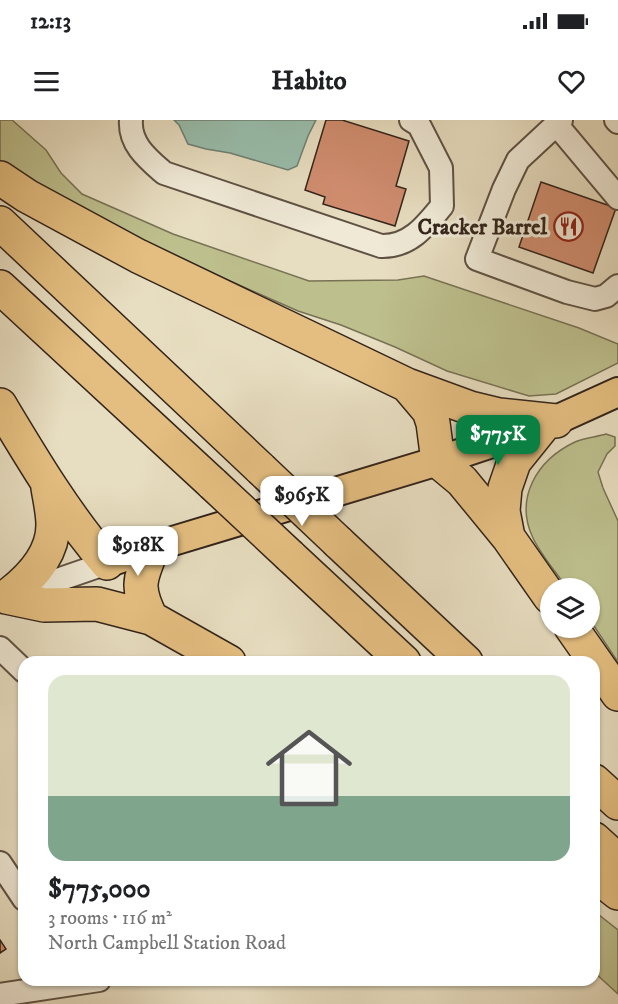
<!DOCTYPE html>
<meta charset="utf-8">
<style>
body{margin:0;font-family:"IM FELL DW Pica",serif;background:#f6f6f6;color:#202124;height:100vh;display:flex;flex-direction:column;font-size:22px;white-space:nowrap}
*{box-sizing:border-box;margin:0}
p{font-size:20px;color:#757577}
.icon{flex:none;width:33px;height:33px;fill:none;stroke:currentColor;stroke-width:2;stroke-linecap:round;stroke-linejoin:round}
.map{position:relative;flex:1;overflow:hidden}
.details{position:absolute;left:18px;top:536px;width:582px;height:330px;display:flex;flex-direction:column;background:#fff;border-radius:18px;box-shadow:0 2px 4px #0004}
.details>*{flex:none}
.fabs{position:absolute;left:540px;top:458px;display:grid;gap:12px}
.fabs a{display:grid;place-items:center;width:60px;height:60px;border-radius:50%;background:#fff;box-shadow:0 2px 4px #0004;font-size:30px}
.price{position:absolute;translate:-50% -51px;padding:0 14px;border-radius:12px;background:#fff;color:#222;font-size:20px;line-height:39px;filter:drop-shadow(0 2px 3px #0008)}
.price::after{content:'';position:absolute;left:50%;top:36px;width:18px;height:14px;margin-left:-9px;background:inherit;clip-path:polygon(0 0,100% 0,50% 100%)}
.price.active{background:#0b8043;color:#fff}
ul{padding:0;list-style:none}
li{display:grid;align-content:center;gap:12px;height:318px;padding:0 30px}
li span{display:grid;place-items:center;height:186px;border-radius:18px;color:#555}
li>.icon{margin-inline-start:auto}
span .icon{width:108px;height:108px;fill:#fffc;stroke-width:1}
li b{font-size:26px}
.status{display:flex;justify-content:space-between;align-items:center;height:42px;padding:0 30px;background:#fff;direction:ltr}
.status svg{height:16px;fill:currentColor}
header{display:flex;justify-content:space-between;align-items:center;height:78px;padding:0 30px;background:#fff;font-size:27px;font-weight:700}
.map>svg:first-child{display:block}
.green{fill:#bdbf8d;stroke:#787254;stroke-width:1.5}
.water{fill:#98bdac;stroke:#6f8072;stroke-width:1.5}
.building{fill:#d08d6f;stroke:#32241b;stroke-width:1.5}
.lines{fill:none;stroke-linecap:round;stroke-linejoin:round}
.minor-casing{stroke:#5f5244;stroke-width:26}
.major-casing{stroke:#32241b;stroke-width:32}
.highway-casing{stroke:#32241b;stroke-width:36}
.minor{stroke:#efe9d6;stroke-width:22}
.major{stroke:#e4be80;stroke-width:28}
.highway{stroke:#e4be80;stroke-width:33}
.highway-bridge-casing{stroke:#32241b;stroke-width:36;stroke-linecap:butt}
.highway-bridge{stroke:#e4be80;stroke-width:33}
.labels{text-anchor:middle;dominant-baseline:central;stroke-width:6;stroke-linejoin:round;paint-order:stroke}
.poi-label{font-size:22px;font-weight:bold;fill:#32241b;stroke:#efe9d6;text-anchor:end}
</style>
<div class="status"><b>12:13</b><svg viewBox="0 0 49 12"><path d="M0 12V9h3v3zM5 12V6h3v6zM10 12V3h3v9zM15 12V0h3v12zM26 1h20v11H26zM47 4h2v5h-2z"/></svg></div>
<header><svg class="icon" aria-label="menu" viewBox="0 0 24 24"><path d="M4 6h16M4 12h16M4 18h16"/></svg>Habito<svg class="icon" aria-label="heart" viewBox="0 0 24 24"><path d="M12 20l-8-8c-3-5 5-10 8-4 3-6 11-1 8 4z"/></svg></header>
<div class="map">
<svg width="618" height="884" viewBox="0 0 618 884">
<rect width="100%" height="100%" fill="#e7ddc0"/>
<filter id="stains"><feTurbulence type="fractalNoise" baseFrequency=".00333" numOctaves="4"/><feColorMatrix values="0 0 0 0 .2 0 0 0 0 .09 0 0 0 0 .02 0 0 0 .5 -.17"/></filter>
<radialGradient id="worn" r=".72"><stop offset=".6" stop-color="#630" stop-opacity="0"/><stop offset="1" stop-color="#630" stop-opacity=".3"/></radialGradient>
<path class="green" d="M0,0H12L46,30L61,53L82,74L173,114L309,161L398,160L424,156L579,208L618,224V243L556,274L529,276L447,251L395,227L341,205L298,191L196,146L58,81L0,44Z
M606,314L615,317V326L607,334L598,352L603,368L618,401V542L590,500V468H567C556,452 541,435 533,418C514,378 537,340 575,322C584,318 596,317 606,314Z
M594,791L618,810V874L594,852Z"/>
<path class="water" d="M174,0H316L308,16L297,46L288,50L230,33L206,29L188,24L179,5Z"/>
<path class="building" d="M326,0H342L409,21L396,66L406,69L395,106L323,84L325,77L305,70Z
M541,62L616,88L593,153L519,127Z
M0,820L6,829L0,833Z"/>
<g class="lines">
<defs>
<path id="minor" d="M131,0C129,24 148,39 164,53L381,126C409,127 425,107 442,86L441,48L419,5L411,0
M561,0L518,40L504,69L477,139L567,172L595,179L606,176L618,166
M616,0L618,2
M556,4L618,78
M17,474L107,443
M0,528L24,551
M0,743L24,779
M0,875L99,860"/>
<path id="major" d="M107,443L153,427L438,341L543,306L618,272"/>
<path id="highway" d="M0,58L27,76L138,136L407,265L470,288L499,295L556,301
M0,103L261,349
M0,167L213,364
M407,265L429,291L433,303L438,341L462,361L508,417
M0,285C33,340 65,394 107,443
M543,306L514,342L505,368L503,391L508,417L550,477
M338,422L466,542
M290,436L404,542
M6,477L44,485L97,484L151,498L229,542
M6,477C29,460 53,436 53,405C53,393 50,380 48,368
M151,498C135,466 140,459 153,427
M571,507L618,574
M594,661L618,683
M594,719L618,741
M594,754L618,773"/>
</defs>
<use href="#minor" class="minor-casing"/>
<use href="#major" class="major-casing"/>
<use href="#highway" class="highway-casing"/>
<use href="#minor" class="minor"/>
<use href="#major" class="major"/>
<use href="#highway" class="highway"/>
<defs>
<path id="highway-bridge" d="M261,349L338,422
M213,364L290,436"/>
</defs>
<use href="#highway-bridge" class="highway-bridge-casing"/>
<use href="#highway-bridge" class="highway-bridge"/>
</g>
<defs>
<symbol id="restaurant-ring" viewBox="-11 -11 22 22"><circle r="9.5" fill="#efe9d6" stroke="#8f2418" stroke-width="1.5"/><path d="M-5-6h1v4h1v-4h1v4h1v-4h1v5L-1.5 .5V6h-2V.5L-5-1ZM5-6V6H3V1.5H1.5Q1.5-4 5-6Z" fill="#8f2418"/></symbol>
</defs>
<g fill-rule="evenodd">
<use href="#restaurant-ring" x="552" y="90" width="33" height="33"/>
</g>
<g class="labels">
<g class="poi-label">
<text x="547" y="107">Cracker Barrel</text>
</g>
</g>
<rect width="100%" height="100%" filter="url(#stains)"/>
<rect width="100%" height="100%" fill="url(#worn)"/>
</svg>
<div class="fabs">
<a><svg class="icon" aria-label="layers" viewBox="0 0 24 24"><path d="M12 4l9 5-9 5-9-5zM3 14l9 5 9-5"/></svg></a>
</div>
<b class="price active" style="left:498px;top:346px">$775K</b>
<b class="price" style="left:302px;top:407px">$965K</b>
<b class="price" style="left:138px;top:457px">$918K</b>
<section class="details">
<ul>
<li><span style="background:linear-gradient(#dfe7d0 65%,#7fa58c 0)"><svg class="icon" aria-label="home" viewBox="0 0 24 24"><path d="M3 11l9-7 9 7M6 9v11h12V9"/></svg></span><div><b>$775,000</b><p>3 rooms · 116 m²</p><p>North Campbell Station Road</p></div></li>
</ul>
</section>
</div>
